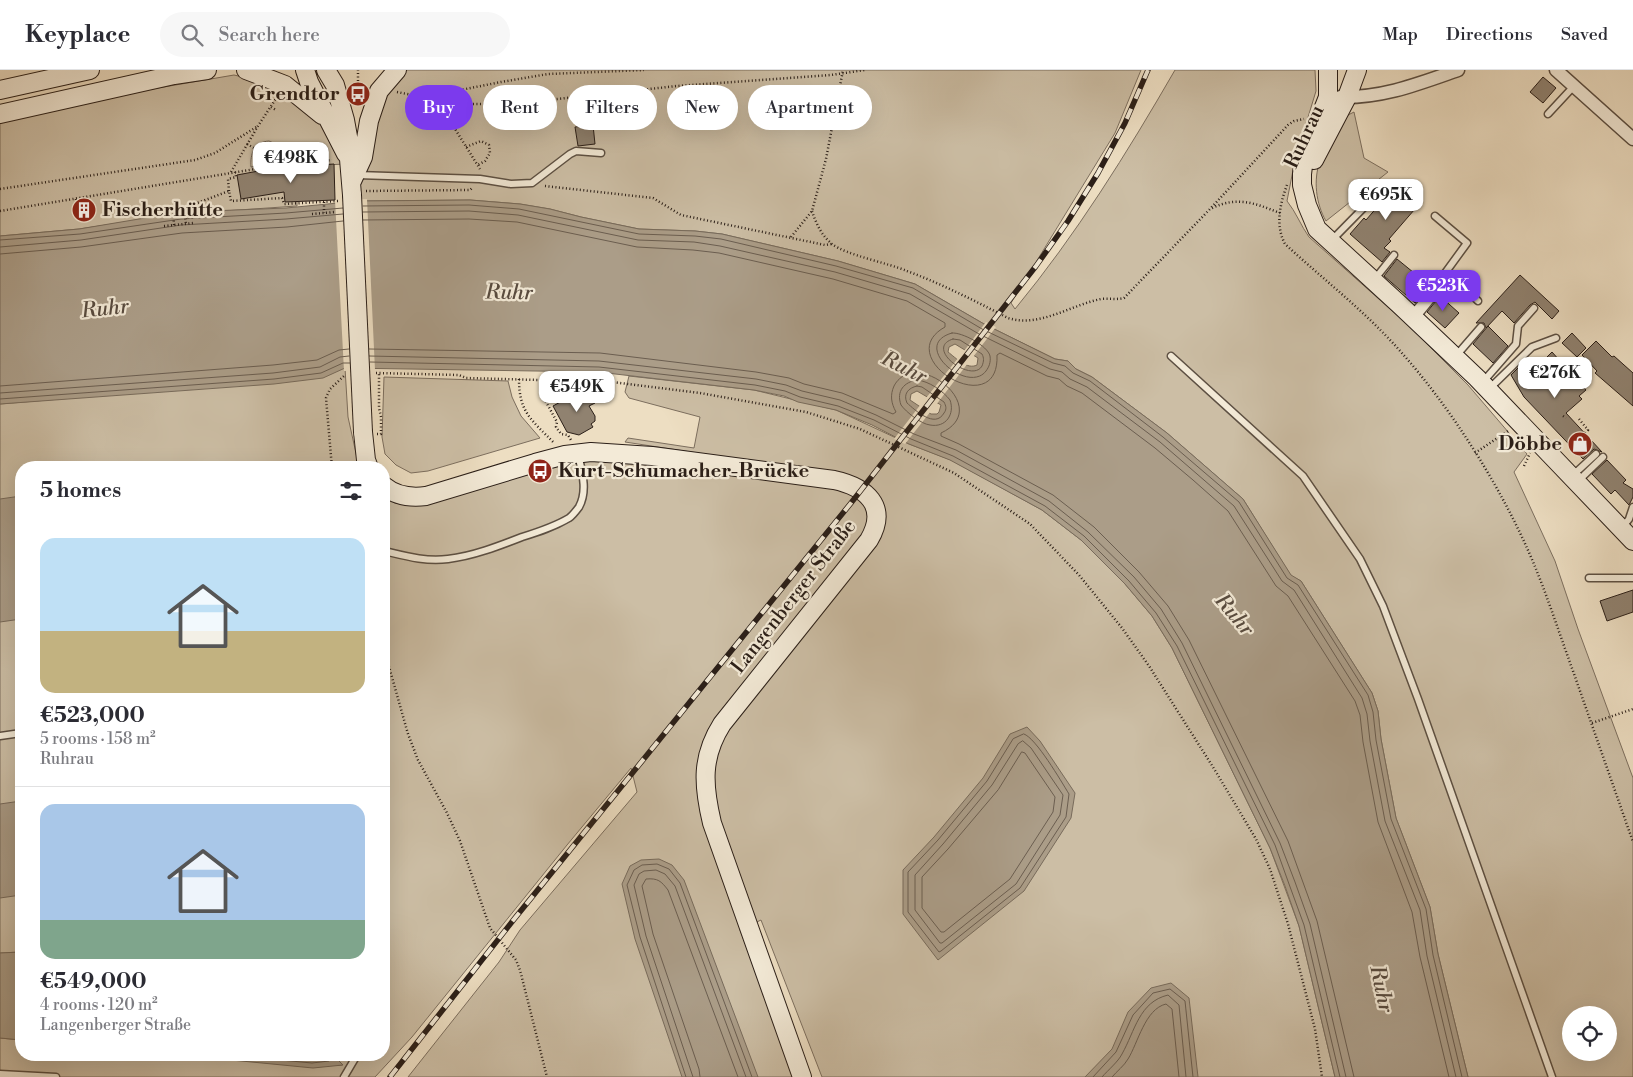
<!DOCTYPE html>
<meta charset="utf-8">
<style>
body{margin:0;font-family:"Libre Bodoni",serif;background:#f7f7f7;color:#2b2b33;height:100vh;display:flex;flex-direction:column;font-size:19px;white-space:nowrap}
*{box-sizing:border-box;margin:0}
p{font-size:16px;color:#7c7c81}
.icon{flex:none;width:28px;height:28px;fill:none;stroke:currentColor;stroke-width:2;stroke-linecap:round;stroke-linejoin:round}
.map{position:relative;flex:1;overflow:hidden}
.side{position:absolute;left:15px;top:391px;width:375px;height:600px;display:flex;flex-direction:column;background:#fff;border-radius:20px;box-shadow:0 5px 20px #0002}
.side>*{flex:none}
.top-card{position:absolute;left:405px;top:15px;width:475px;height:45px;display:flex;gap:10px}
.controls{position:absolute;left:1562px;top:936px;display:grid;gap:10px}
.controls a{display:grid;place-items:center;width:55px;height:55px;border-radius:50%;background:#fff;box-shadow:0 5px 20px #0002;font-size:25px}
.price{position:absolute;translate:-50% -42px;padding:0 11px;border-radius:10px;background:#fff;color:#222;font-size:16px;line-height:32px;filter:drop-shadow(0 1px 2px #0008)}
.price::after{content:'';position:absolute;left:50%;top:30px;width:15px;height:11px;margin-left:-8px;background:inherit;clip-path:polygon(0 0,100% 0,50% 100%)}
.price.current{background:#7c3aed;color:#fff}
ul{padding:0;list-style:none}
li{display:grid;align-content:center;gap:10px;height:265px;padding:0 25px}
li+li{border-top:1px solid #e1e1e2}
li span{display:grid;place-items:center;height:155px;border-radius:15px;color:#555}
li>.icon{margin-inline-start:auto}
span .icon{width:90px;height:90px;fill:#fffc;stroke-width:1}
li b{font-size:21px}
h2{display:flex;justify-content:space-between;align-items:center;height:60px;padding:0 25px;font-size:21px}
.pill{padding:0 18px;border-radius:22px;background:#fff;box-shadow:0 5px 20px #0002;font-size:18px;line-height:45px}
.pill.current{background:#7c3aed;color:#fff}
header{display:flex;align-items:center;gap:30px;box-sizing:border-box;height:70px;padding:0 25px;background:#fff;border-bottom:1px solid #e1e1e2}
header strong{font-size:24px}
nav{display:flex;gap:28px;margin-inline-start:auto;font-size:18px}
.search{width:350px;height:45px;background:#f7f7f7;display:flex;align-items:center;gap:12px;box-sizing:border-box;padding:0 18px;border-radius:28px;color:#7c7c81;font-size:19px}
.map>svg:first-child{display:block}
.green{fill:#ccbea5;stroke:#7c6e5e;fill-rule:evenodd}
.water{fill:#ab9d88;stroke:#786b5b;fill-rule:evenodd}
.pier{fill:#eddec2}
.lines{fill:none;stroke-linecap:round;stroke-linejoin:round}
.shore{stroke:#6b5e50;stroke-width:1}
.building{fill:#908270;stroke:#2b1f18}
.lane-casing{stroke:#5c4f42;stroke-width:9}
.street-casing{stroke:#5c4f42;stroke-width:15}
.secondary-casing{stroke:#2b1f18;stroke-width:20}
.path{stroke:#2b1f18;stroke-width:2.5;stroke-dasharray:1 2.5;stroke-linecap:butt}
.lane{stroke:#f3ead7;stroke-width:6}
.street{stroke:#f3ead7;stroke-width:12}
.secondary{stroke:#f3ead7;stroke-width:18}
.rail-casing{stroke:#2b1f18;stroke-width:5.5}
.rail{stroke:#f3ead7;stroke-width:4;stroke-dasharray:11;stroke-linecap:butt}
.secondary-bridge-casing{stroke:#2b1f18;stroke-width:20;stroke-linecap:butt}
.secondary-bridge{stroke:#f3ead7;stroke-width:18}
.labels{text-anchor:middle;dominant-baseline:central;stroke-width:4.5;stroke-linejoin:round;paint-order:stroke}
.poi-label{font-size:20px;font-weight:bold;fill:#2b1f18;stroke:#f3ead7;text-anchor:end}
.street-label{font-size:20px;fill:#2b1f18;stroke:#f3ead7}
.water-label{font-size:21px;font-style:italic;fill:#584b3f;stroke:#f3ead7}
</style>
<header>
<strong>Keyplace</strong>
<div class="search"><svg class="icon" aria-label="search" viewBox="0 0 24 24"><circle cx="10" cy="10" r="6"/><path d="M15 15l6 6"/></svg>Search here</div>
<nav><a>Map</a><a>Directions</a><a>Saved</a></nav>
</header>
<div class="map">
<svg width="1633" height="1007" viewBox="0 0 1633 1007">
<rect width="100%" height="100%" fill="#eddec2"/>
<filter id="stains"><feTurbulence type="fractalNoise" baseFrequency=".004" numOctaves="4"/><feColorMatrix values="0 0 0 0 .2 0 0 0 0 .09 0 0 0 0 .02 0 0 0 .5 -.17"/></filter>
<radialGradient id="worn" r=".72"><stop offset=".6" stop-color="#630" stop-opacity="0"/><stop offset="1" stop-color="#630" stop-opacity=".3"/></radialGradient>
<path class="green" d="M401,0H1141L1115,63L1011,233L1015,239C1076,165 1127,83 1175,0H1315L1316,21L1295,90L1287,131C1296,142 1301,156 1309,167L1407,254L1468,315L1527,384L1514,402L1555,491L1578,559L1633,708V1007H1468L1438,884L1430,837L1396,748L1381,669L1378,641L1372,623L1301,511L1291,506L1243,429L1167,363L1092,307L1076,299L1068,291L1055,289L984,254L915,214L838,191L722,164L695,161L639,159L581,147L550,139L520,134L470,130L359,131L354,87L368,52ZM1571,945H1609V982H1571Z
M234,5L261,11L304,36L323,56L345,94L304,96V99H297V136L180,144L79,159L0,166V50L146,20ZM269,71C279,75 282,81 286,91L251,97C250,84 254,72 269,71Z
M1354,42L1364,88L1388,102L1326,151C1316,134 1313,110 1320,91C1325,75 1339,59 1348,45Z
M345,298L348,347L359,397L21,398V882L0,883V334L72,328Z
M629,306L754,320L836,340L909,374L951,390L1042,440L1081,470L1125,514L1152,546L1172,578L1270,778L1299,856L1335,1007H822L761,850L740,860L796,1007H408L499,892L520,860L637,722L631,698L567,775L412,967L375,1007H0V968L21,970V985H179L342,995L333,985H384V426L395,433L421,435L559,391L621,388L799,410L857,425L855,407L625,372L628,368L694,378L700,347L629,328L625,322Z
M384,307L508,311L512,327L521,346L540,368L428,401L411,403L396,395L385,384L382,367Z"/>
<path class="water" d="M470,130L520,134L550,139L581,147L639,159L695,161L722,164L838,191L915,214L984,254L1055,289L1068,291L1076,299L1092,307L1167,363L1243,429L1291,505L1301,511L1372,623L1378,641L1381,669L1396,748L1430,837L1438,884L1468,1007H1335L1299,856L1285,816L1270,778L1172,578L1152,546L1125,514L1081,470L1042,440L950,390L909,374L872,355L836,340L798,332L784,326L754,320L598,302L345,298L323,308L274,314L0,334V166L79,159L145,148L210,141L286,138L359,131ZM955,274L978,288L977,295C967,300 956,288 948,282L949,277ZM917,321L941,335L939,342L937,344H931L910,330L911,324Z
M21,426V549L0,552V429Z
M1027,657L1040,671L1075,723L1071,748L1024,821L938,890L903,844V800L934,767L983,708L1010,664Z
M21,731V825L0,828V734Z
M659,789L672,795L684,810L758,1007H682L635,869L622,814L630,796L641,790Z
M21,882V970L0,968V883Z
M1171,913L1189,928L1198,1007H1085L1112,979L1128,942L1151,918Z
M180,985H333L343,995L313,998Z"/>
<path class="pier" d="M367,129L375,300L344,301L335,130Z
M986,252L996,257L973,287L964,281Z
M959,287L968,293L936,335L926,328Z
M921,334L931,341L905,374L894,369Z"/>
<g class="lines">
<path class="shore" d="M363,136L469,135L519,139L639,164L695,166L721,169L836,196L913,218L982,259L1053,293L1065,296L1073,303L1090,311L1163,367L1239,432L1287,508L1298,515L1368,625L1373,642L1376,670L1391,749L1426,839L1433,885L1462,1007
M363,142L469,141L518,145L638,170L694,172L720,176L835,202L910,224L979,264L1050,299L1062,302L1070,309L1087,317L1160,372L1234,436L1282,511L1294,520L1362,628L1367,644L1370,671L1385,751L1420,840L1427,886L1456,1007
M363,150L469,149L517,152L637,177L693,180L719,183L833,209L907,231L945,253V257C889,288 1000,354 997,285L1000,283L1047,306L1059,309L1067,316L1082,323L1155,378L1193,410L1228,441L1276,516L1288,526L1355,631L1360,645L1363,672L1378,752L1412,842L1420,887L1449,1007
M0,170L80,164L181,149L286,143L343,138
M0,177L81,170L181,155L286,149L343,144
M0,184L81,177L182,163L287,157L343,151
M952,263C962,262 988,276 990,286C991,292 989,297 986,301C968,325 909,275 952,263Z
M953,269L960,270L982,284C984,288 984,291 982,296C972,314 923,278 953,269Z
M369,279L600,283L756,302L789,308L804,314L842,323L893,344L896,342C891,333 890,325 894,316C915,276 995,338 941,363V366L959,374L1053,425L1094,457L1139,502L1168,536L1189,570L1288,771L1317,851L1354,1007
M369,286L599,291L756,309L786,315L802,321L840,330L876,345L914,364L956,380L1049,431L1088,462L1134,507L1161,539L1182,573L1280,773L1295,812L1310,854L1346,1007
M370,292L599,297L755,315L785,321L800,327L838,336L874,350L911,369L953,386L1045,436L1084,466L1129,511L1156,543L1177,576L1275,775L1289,814L1304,855L1340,1007
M917,310C929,311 943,321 950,330C955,344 946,358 930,355C921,354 906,342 901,335C896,321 904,312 917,310Z
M0,316L273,295L317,290L339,280L349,279
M917,316L922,317L944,332C946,336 947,339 944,343C935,359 915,340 907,333C903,324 908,318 917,316Z
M0,323L273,303L320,297L340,287L349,286
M0,329L274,309L321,303L343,293H350
M1024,664C1036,668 1061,711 1069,724L1066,747L1020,818L941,881L939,882L908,842V802L938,770L987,711L1013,669Z
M1023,671L1031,678L1063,725L1060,745L1016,814L942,873H940L915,840V805L943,774L992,715L1018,674Z
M1022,682L1025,683L1055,727L1053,742L1010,809L944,862H941L922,838V807L948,779L998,720Z
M228,985L312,993L329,991L330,985
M686,1007L640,867L627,815L634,800L642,795L657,794L669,799L680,813L752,1007
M693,1007L646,866L634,815L639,804L644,801L656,800L665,804L675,816L746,1007
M700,1007L699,999L653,864L642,816L646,809C658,808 661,811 668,820L738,1007
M1093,1007L1116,982L1133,945L1153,923L1170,919L1185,931L1193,1007
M1102,1007C1108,1000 1118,992 1122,984C1135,961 1139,932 1168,925L1179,935L1186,1007
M1112,1007C1117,1001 1124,996 1128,989C1138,973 1145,939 1166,934L1172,939L1179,1007"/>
</g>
<path class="building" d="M1543,7L1556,18L1543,33L1530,22Z
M593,55L595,74L578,76L575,57Z
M334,94L335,130L285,132L284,122L241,129L237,105L280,97L281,100L304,99V96Z
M1398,113L1421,132L1389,169L1391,171L1384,178L1390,182L1382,192L1350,164L1364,148L1366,150Z
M1397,189L1430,216L1415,233L1384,206Z
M1520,205L1559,241L1552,249L1535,232L1530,235L1514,253L1502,241L1486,258L1484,253H1476Z
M1440,226L1459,243L1445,258L1427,242Z
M1488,256L1508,276L1493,293L1473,274Z
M1572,263L1586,278L1577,287L1562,273Z
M1596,271L1612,287L1614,286L1633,303V336L1595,303L1597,301L1582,285Z
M1552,282L1586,320L1579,326L1582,329L1566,343L1602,382L1594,379L1583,389L1524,327L1511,305L1527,289L1536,298Z
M586,318L595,333L589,336L595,346V351L591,354L593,357L579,365L567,362L553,336Z
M1607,390L1626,410L1623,413L1633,419V427L1629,435L1615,420L1611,424L1592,404Z
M1633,520V542L1607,551L1600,531Z"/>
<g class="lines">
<defs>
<path id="lane" d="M1548,44L1574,16
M357,105L480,109L511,114L532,113L570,84L576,81L601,83
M1331,171L1384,117
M1374,210L1394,185
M1412,244L1432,221L1467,173L1435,146
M1416,248L1441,217L1463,216L1478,231
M1171,286L1303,406L1360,489L1383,536L1418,629L1552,1007
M1455,287L1481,257
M1482,313L1516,274L1518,256L1534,238
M1489,319L1532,277L1556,268
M1572,406L1596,384
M1577,412L1603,387
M1622,458L1629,449L1633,437
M384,481C405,486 426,492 448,489C473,486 499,476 522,467C538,462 554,457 569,448C572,446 576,441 579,437C588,420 582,402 578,384
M1589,508H1633
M0,666L21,663
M0,1004L56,1007
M344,1007L357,985"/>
<path id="street" d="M1556,0L1633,69
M1340,27C1383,28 1418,14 1458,0"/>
<path id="secondary" d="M246,0L285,15L322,45
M305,0L309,12L346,84
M326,0L335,15L345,50L351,83L349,89L352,125
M1328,0V27L1304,88L1302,104V115L1307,135L1317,159L1400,235L1477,308L1633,471
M0,20L90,0
M0,44L174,5L207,0
M1314,90L1347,27L1357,0
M352,111L363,87L369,51L379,21L397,0
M363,362L366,390L369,398
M384,416C396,426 411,428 426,426L535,393L565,385L591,382L652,386L834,410C866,417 889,436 869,470L722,654C701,687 703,715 712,753L802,1007"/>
</defs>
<use href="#lane" class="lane-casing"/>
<use href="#street" class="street-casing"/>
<use href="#secondary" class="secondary-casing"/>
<path class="path" d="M350,17L364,19
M358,18V0
M397,22L437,30L467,34H511L677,16L831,5L865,0
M425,27L501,12L548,4L644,0
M437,30L480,99
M271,37L276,40
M247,74L254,78
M466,77L481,71L489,75L490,83L485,91L478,95
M231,102L258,56L277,27
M1287,115C1280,134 1275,155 1285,174C1324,210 1366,242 1401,282C1450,337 1497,411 1527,478C1545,518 1558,560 1573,601C1593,658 1613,715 1633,772
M545,116L653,128L681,145L825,175L832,174
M0,119L195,90L215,83L258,56
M229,121L228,109L236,107L235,102
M366,121L470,120L472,118
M76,129V142
M324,132V143
M184,138L186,154
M1212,138C1238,126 1254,133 1280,143
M173,140L174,155
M0,141L292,93L332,90
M164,141L184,138L229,121L231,131L282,128L284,134L338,131
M812,141C816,153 821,165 832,174C846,185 888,193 907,201C942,214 975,231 1008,248C1039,258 1071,235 1101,229C1109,228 1116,230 1124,228L1210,139L1288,55L1294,51L1304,49
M312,144L335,142
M164,156L194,153
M791,167L812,141L826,89L843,0
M376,303L459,305L466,308L612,312L700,323L806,342L860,359L954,403L1030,454L1079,505L1122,558L1149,596L1213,697L1256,769L1270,799L1288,854L1315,959L1322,1007
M519,309C519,343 532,350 554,373
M549,311V317L545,330L557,352L556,357L561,364L568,365L571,370
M1563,346L1566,348
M1579,349L1588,360L1585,363
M377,364H381V347L379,338V303
M1475,383L1508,361
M1524,396L1530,383
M332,398L326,328L330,319L344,306
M384,579L408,664L418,690L447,743L460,771L490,858L516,890L520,900L547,1007
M1592,653L1633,639"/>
<use href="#lane" class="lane"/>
<use href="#street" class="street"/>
<use href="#secondary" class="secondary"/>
<defs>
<path id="rail" d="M390,1007L515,848L851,433L1036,196L1068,151L1098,103L1125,53L1148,0"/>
</defs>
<use href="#rail" class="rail-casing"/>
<use href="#rail" class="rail"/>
<defs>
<path id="secondary-bridge" d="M352,125L363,362"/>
</defs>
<use href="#secondary-bridge" class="secondary-bridge-casing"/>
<use href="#secondary-bridge" class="secondary-bridge"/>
</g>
<defs>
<symbol id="bus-disc" viewBox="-11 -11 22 22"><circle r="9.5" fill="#8f2418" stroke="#f3ead7"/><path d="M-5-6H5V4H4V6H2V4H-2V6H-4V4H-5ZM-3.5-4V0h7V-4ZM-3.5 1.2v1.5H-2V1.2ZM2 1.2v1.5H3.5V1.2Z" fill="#fff"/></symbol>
<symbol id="building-disc" viewBox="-11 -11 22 22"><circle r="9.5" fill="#8f2418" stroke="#f3ead7"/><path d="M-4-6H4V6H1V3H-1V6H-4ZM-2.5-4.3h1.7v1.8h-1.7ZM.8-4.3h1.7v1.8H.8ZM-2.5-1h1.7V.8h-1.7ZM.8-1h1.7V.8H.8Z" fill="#fff"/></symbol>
<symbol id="shop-disc" viewBox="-11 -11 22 22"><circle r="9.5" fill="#8f2418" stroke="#f3ead7"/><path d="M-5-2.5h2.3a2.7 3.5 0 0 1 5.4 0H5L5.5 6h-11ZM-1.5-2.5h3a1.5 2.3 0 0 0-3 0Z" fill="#fff"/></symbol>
</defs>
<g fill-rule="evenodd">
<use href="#bus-disc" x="344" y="10" width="28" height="28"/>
<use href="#building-disc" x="70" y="126" width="28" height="28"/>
<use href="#shop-disc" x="1566" y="360" width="28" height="28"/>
<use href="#bus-disc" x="526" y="387" width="28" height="28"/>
</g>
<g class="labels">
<g class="poi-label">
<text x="340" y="24">Grendtor</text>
<text x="102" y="140" text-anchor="start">Fischerhütte</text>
<text x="1562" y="374">Döbbe</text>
<text x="558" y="401" text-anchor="start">Kurt-Schumacher-Brücke</text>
</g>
<g class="street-label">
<text transform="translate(1305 67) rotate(-65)">Ruhrau</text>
<text transform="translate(794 527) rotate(-52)">Langenberger Straße</text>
</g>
<g class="water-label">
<text transform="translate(509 223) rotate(1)">Ruhr</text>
<text transform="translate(105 239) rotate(-6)">Ruhr</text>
<text transform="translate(904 298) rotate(27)">Ruhr</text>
<text transform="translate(1234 545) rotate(50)">Ruhr</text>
<text transform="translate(1381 919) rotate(78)">Ruhr</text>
</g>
</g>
<rect width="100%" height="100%" filter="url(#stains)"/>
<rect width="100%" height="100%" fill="url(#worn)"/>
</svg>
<div class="controls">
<a><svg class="icon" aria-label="locate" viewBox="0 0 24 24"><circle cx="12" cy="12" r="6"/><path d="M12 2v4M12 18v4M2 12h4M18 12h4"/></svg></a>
</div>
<b class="price" style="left:291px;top:114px">€498K</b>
<b class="price" style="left:1386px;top:151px">€695K</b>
<b class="price current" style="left:1443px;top:242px">€523K</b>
<b class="price" style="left:1555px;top:329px">€276K</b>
<b class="price" style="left:577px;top:343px">€549K</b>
<div class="top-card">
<a class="pill current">Buy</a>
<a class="pill">Rent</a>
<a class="pill">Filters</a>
<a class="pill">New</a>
<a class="pill">Apartment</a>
</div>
<section class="side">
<h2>5 homes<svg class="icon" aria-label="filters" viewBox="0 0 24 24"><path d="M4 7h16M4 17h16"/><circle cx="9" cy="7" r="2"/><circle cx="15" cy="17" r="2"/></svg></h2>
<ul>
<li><span style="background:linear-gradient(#bfe0f5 60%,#c2b280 0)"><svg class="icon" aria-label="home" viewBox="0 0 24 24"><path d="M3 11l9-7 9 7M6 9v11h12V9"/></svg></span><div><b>€523,000</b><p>5 rooms · 158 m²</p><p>Ruhrau</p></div></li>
<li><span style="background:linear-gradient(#a9c7e8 75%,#7fa58c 0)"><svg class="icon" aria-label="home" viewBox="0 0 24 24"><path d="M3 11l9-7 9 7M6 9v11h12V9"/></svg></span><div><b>€549,000</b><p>4 rooms · 120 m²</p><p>Langenberger Straße</p></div></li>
</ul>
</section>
</div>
